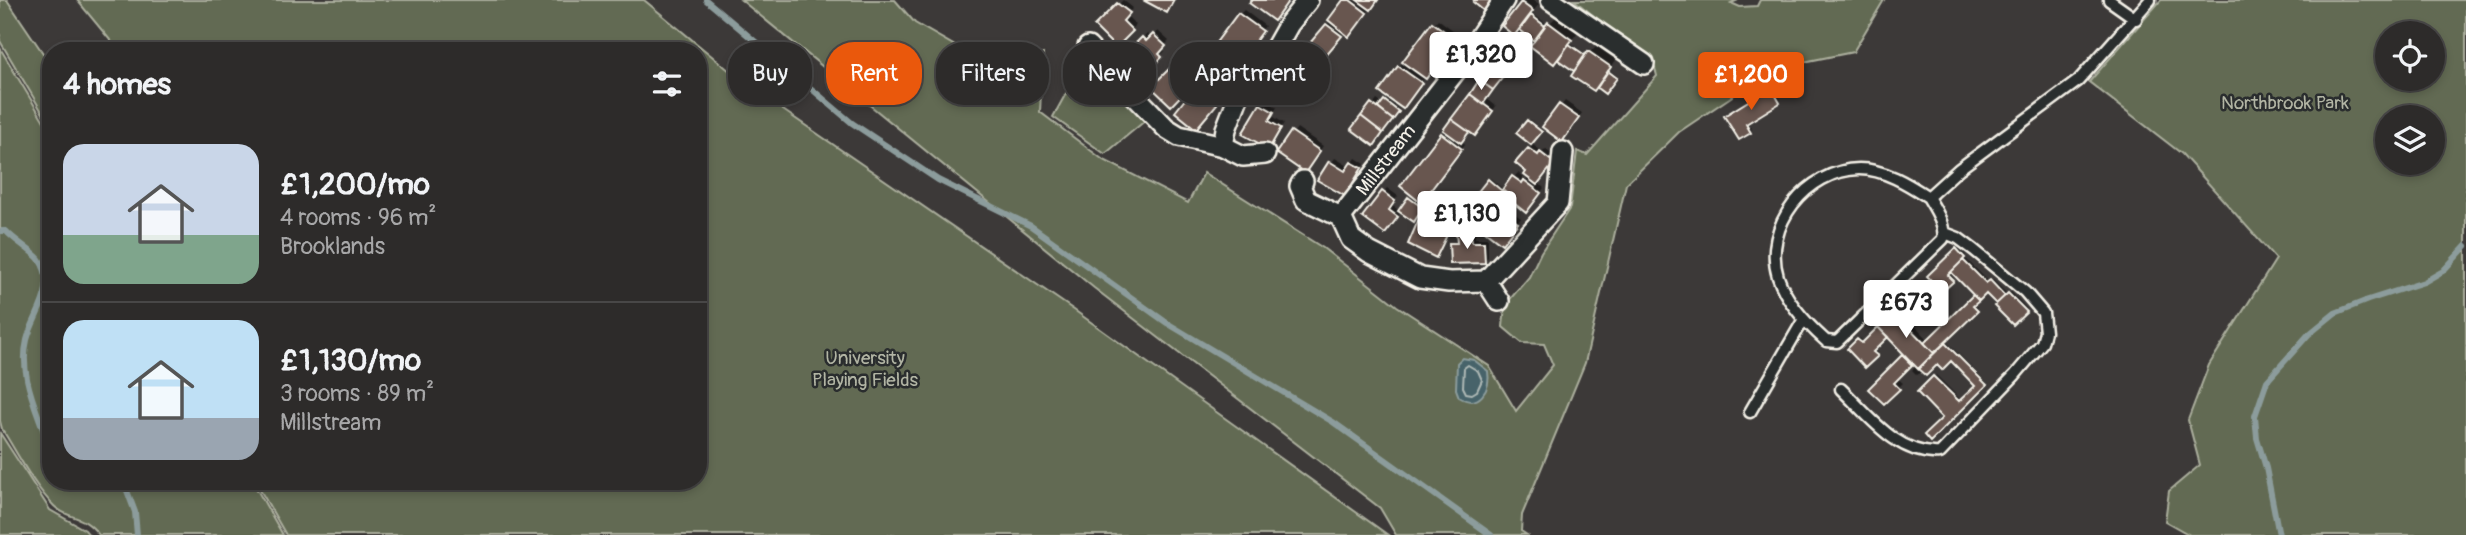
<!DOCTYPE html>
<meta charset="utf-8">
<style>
body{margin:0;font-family:Pangolin,sans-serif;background:#393736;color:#f1f3f6;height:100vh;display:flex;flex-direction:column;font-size:26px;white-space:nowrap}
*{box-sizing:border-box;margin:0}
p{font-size:23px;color:#a7a7a8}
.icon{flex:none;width:38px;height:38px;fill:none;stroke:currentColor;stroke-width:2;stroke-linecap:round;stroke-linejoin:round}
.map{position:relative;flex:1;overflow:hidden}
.panel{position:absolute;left:42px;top:42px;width:665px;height:448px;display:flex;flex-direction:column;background:#2d2b2a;border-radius:28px;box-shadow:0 4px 10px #0003,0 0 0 2px #484747}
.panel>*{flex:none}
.banner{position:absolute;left:728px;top:42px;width:665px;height:63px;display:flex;gap:14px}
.buttons{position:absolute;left:2375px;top:21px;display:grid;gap:14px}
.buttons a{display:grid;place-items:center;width:70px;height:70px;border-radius:50%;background:#2d2b2a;box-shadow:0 4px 10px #0003,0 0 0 2px #484747;font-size:35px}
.price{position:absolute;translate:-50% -60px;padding:0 16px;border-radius:7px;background:#fff;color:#222;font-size:23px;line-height:46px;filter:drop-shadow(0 2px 4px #0008)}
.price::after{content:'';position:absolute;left:50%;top:42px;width:21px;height:16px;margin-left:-10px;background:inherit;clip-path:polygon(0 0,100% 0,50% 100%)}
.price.on{background:#ea580c;color:#fff}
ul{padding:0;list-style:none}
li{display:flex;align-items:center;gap:21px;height:175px;padding:0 21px}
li+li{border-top:2px solid #484747}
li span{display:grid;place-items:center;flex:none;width:196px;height:140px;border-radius:21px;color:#555}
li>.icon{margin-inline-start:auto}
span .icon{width:84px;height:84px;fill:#fffc;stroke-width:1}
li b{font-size:30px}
h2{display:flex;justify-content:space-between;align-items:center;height:84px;padding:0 21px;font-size:30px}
.pill{padding:0 24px;border-radius:28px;background:#2d2b2a;box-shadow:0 4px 10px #0003,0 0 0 2px #484747;font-size:24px;line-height:63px}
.pill.on{background:#ea580c;color:#fff}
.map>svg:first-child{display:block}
.green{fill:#626b52;stroke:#abae9d;stroke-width:2;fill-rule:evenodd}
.water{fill:#47646a;stroke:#8c9c9c;stroke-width:2}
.shadow{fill:#0007}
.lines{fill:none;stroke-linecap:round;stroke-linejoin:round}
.shore{stroke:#afb9b6;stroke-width:2}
.stream{stroke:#8c9c9c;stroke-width:6}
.building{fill:#675650;stroke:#f4f1e8;stroke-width:2}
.lane-casing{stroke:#f4f1e8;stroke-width:15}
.street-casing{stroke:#f4f1e8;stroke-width:24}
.lane{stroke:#2a2d2e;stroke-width:10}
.street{stroke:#2a2d2e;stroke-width:19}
.labels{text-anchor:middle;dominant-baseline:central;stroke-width:5;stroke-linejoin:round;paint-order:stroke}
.park-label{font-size:19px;fill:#b2b5a4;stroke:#2a2d2e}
.street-label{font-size:19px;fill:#f4f1e8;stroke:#2a2d2e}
</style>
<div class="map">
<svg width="2466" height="535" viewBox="0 0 2466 535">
<rect width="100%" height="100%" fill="#3c3938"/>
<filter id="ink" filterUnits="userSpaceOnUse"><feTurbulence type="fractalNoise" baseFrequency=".0143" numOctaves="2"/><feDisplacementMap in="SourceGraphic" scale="14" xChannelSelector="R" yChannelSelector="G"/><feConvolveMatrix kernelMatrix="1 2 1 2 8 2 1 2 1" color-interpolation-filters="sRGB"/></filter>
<g filter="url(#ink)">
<path class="green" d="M0,0H7L51,65V127L0,41Z
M77,0H644L748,86L1074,310L1388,535H286L255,481H698V51H119Z
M741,0H895L915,23L971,55L1007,63L1043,54L1040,112L1102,159L1188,203L1204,173L1323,248L1397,306L1489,366L1516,411L1553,365L1544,344L1522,343L1503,327L1505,305L1529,277L1541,252L1570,208L1577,151L1587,155L1657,76L1654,64L1574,0H1738L1731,3L1740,7L1757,6L1760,0H1884L1853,52L1774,68L1679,132L1626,184L1585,363L1522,515L1521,531L1527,535H1396L1380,508L1094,288Z
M2161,0H2466V535H2190L2165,521L2169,491L2200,465L2188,420L2209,365L2276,259L2182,154L2089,82ZM2387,33H2432V79H2387ZM2387,117H2432V163H2387Z
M0,48L51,133V481H252L283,535H99C83,513 68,520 54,506C33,485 18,454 2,429L0,421Z
M1085,59L1146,120L1105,154L1053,117Z
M0,433L50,510L85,530L89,535H0Z"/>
<path class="water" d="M1462,358L1474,360L1488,371C1491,390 1479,409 1459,397L1456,389L1457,363Z"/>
<path class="shadow" d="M1123,0L1133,8L1126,15L1136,25L1116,46L1097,26Z
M1345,0H1378L1353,30L1345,31L1329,50L1327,25Z
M1525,0H1533L1539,4L1532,13L1548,25L1556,17L1578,32L1570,42L1587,55L1596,46L1616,60L1609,70L1617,76L1605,91L1597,86L1579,63L1574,69L1520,28L1522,3Z
M1244,10L1265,26L1235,68L1240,14Z
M1438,19L1458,34L1403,107L1399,67Z
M1158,31L1169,41L1162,48L1165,51L1145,72L1127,55L1147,34L1152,38Z
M1306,50L1329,67L1309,93L1302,54Z
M1501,55L1513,63L1486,98L1496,106L1479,130H1469L1461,140L1465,144L1419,203L1423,206L1414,219L1402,211L1389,228L1383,192L1387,188L1398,196L1391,205L1400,211L1413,195L1402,186Z
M1184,61L1198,75L1171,104L1154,87L1177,63L1180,66Z
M1773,87L1781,100L1747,121L1752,130L1740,138L1728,114Z
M1208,89L1220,99L1200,123L1192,94L1196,90L1202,95Z
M1265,100L1277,107L1272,116L1284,123L1269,147L1261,105Z
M1377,100L1383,104L1387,100L1399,109L1378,139L1354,129Z
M1565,101L1582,113L1566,135L1544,127Z
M1530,120L1542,130L1531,143L1519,133Z
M1297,128L1323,146L1309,166L1279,152Z
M1533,145L1543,152L1545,149L1557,158L1537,182L1544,188L1530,206L1514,177L1518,173L1527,180L1529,177V149Z
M1335,158L1350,167L1356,158L1365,164L1349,190L1320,180Z
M1490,178L1502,188L1490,203L1478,193Z
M1497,204L1504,210L1506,208L1521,218L1506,237L1483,221Z
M1424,218L1450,230L1436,256L1420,222Z
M1475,229V238H1488V257L1484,261L1451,244L1458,240V234L1462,230Z
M1959,248L1966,255L1964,257L1989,282L1992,279L2008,295L2011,292L2027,309L2013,322L1986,292L1974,304L1978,308L1945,340L1987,383L1930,439L1944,418L1919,392L1936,375L1962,401L1978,386L1951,358L1937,363L1917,375L1912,370L1917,365L1913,361L1897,378L1903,383L1884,402L1871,389L1906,354L1888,335L1874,349L1878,353L1865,365L1849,349L1860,338L1864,343L1899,309L1929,340L1976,295L1951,269L1948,272L1954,278L1942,289L1930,276Z"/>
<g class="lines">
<path class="shore" d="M1468,365L1478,371L1482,380L1477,391L1472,394L1466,393L1463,387L1464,368Z"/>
<path class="stream" d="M706,0L852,123L938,180L1031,226L1167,323L1333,422L1491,535
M0,231H6C14,240 32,251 39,259C59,288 34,313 27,340C19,373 35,405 45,435L51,441
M109,481L126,488L135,512L137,535
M2279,535L2266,468L2257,438L2255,416L2267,381L2308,335L2335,313L2368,300L2424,282L2443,271L2466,246"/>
</g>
<path class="building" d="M1143,0H1174L1167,13Z
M1252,0H1289L1274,21L1249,3Z
M1343,0H1350L1367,13L1349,37L1328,20Z
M1357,0H1378L1371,10Z
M1474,0H1492L1484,11L1473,2Z
M1521,2L1533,11L1514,36L1502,26Z
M1117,3L1130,13L1123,21L1133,31L1116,48L1094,26Z
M1238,13L1263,31L1231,74L1206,56Z
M1531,15L1545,26L1534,41L1520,30Z
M1432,22L1455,39L1426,79L1402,62Z
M1548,22L1572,40L1554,64L1530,46Z
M1326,24L1342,36L1325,56L1309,44Z
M1153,34L1166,46L1159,54L1162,57L1145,75L1124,55L1142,37L1146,41Z
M1569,44L1585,55L1574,71L1558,60Z
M1588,51L1611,67L1594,91L1571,76Z
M1301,53L1326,72L1304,100L1279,82Z
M1496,58L1510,68L1493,90L1479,80Z
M1179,64L1195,81L1171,106L1151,87L1172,66L1175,69Z
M1398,66L1422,83L1403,109L1379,92Z
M1608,71L1617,78L1605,94L1597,88Z
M1479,80L1493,90L1483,104L1470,94Z
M1771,87L1780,103L1746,124L1751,133L1739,140L1724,116Z
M1202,92L1217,104L1196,129L1175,112L1190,93L1197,98Z
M1470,94L1493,111L1475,136L1451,119Z
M1384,100L1399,112L1393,120L1378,108Z
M1371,103L1393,120L1383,133L1361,116Z
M1260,104L1274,112L1269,121L1281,128L1269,149L1242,134Z
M1559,104L1579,118L1562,142L1542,127Z
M1361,116L1383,133L1374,146L1351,129Z
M1451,119L1469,132L1461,143L1443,130Z
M1527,120L1542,132L1531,145L1516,133Z
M1291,131L1320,151L1305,173L1276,153Z
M1441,133L1462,149L1421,203L1400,186Z
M1528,148L1538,155L1540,152L1554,163L1537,185L1524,175L1526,172L1515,163Z
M1329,161L1345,171L1351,162L1362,168L1345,196L1317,180Z
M1512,176L1522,183L1524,180L1541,193L1526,213L1510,200L1512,197L1502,190Z
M1488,179L1502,191L1490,205L1476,194Z
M1382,191L1395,201L1389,210L1398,217L1385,234L1362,217Z
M1408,197L1423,208L1414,222L1398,211Z
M1491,208L1499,213L1501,211L1518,223L1502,244L1485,231L1488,227L1481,222Z
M1418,221L1447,235L1436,258L1408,244Z
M1456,233H1471L1472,242H1484L1485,263L1450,264L1449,243H1457Z
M1956,248L1965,258L1948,275L1954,281L1942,292L1927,276Z
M1963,260L1986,283L1990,280L2005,296L1996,304L1986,294L1979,301L1951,272Z
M2008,293L2027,312L2013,325L1994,306Z
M1973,295L1979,301L1973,306L1978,311L1934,353L1924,343Z
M1894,312L1934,353L1918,369L1878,327Z
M1878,327L1888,337L1873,352L1878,356L1865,368L1847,349L1857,339L1862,343Z
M1945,343L1987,385L1930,442L1924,435L1942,418L1917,392L1933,376L1959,401L1975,386L1951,361L1942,370L1937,365L1926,376L1918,369Z
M1902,355L1912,365L1894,383L1900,389L1884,404L1868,389Z"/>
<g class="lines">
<defs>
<path id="lane" d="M2109,0L2136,19
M1928,197C1908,184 1884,169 1859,169C1807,170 1762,226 1778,277C1786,301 1808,325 1826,341L1837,342L1943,239C1946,225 1935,209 1928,197L1959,169L2078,81L2150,0
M1841,389C1869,416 1898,456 1940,453L2015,375L2042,343L2045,332L2043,313L2025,292L1974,250L1958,238L1945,233
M1750,412L1804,319"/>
<path id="street" d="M1504,0L1464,60L1341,217L1351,239L1369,252L1420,278L1449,282L1486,281L1558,203L1563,152
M1551,0L1644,64
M1088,47L1166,128L1179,136L1223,146L1243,156L1265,154
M1223,146L1226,129L1239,95L1268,61L1289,24L1308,0
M1303,181L1300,186L1306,200L1341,217
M1486,281L1499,301"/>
</defs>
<use href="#lane" class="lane-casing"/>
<use href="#street" class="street-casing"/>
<use href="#lane" class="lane"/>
<use href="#street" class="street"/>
</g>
</g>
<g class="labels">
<g class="park-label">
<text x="2285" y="103">Northbrook Park</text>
<text x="865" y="358">University<tspan x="865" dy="22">Playing Fields</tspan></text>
</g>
<g class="street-label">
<text transform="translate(1386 160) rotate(-52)">Millstream</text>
</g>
</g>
</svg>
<div class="buttons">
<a><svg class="icon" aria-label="locate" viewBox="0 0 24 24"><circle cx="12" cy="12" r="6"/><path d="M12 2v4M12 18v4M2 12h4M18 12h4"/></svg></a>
<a><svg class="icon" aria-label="layers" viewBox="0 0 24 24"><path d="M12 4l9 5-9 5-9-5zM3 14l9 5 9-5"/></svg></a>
</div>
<b class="price" style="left:1481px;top:92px">£1,320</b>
<b class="price on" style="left:1751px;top:112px">£1,200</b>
<b class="price" style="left:1467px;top:251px">£1,130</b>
<b class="price" style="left:1906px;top:340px">£673</b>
<div class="banner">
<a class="pill">Buy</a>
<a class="pill on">Rent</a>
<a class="pill">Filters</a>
<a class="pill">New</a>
<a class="pill">Apartment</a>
</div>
<section class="panel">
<h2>4 homes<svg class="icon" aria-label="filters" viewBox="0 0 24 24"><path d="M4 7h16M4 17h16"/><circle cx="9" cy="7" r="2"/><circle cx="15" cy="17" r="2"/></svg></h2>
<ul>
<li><span style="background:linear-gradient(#c9d6e8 65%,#7fa58c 0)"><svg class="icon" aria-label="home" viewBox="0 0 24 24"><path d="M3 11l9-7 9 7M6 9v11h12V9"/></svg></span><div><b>£1,200/mo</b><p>4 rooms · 96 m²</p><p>Brooklands</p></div></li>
<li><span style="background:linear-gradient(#bfe0f5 70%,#9aa5b1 0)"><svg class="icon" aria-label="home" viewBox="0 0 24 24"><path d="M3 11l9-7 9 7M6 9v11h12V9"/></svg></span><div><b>£1,130/mo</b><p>3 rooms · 89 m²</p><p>Millstream</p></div></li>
</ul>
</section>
</div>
